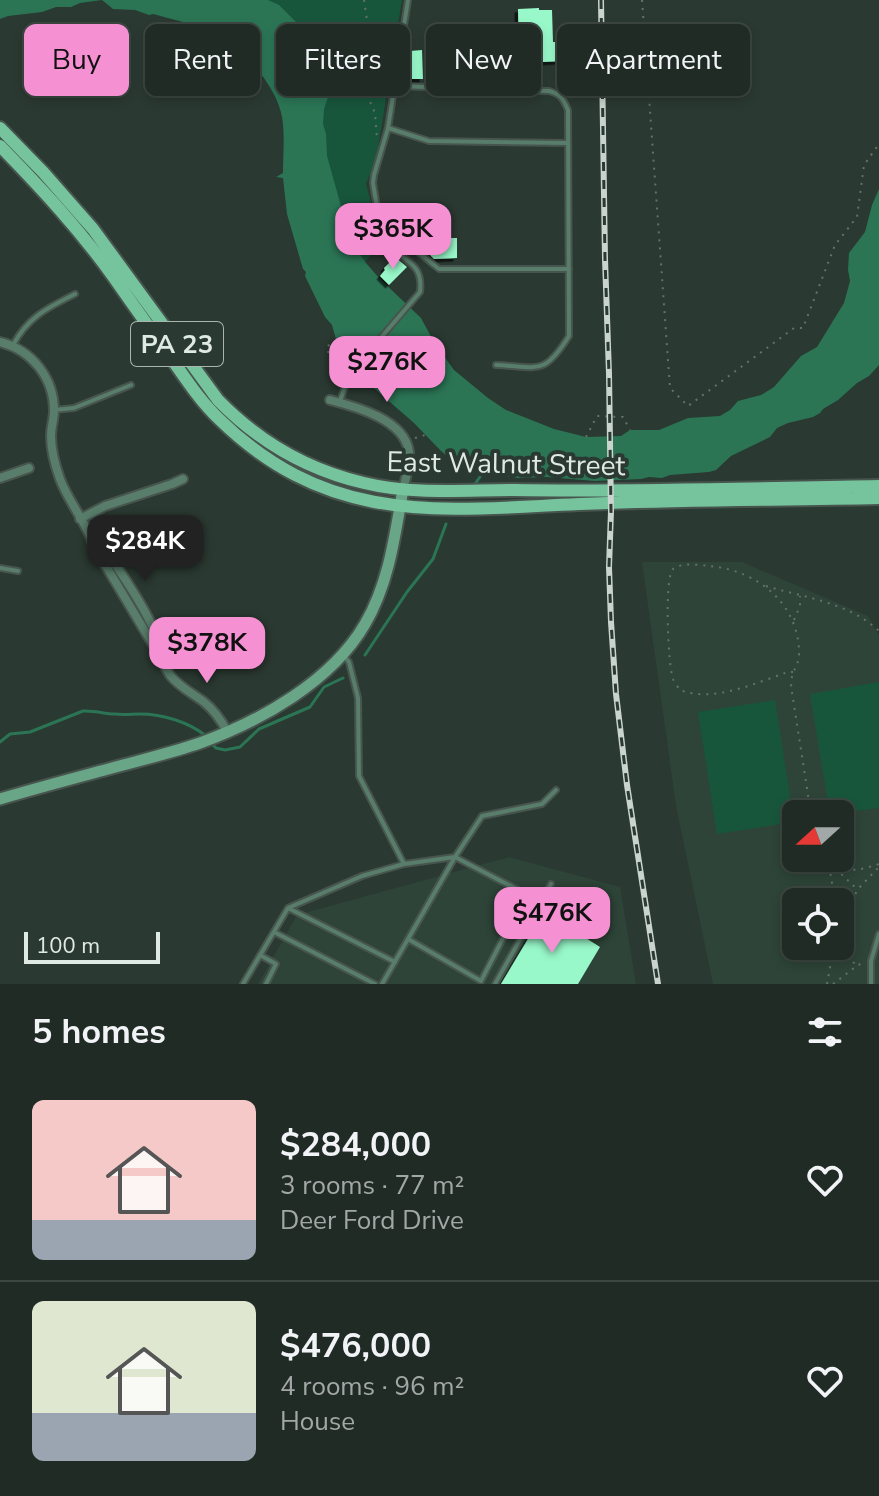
<!DOCTYPE html>
<meta charset="utf-8">
<style>
body{margin:0;font-family:"Nunito Sans",sans-serif;background:#28332d;color:#f1f3f6;height:100vh;display:flex;flex-direction:column;font-size:30px;white-space:nowrap}
*{box-sizing:border-box;margin:0}
p{font-size:26px;color:#a2a7a7}
.icon{flex:none;width:44px;height:44px;fill:none;stroke:currentColor;stroke-width:2;stroke-linecap:round;stroke-linejoin:round}
.map{position:relative;height:984px;overflow:hidden}
.panel{display:flex;flex-direction:column;background:#202b25;flex:1}
.panel>*{flex:none}
.guide{position:absolute;left:24px;top:24px;width:832px;height:72px;display:flex;gap:16px}
.needle{width:52px;rotate:249deg}
.buttons{position:absolute;left:782px;top:800px;display:grid;gap:16px}
.buttons a{display:grid;place-items:center;width:72px;height:72px;border-radius:12px;background:#202b25;box-shadow:0 4px 12px #0003,0 0 0 2px #3d4742;font-size:40px}
.scale{position:absolute;left:24px;bottom:20px;width:136px;box-sizing:border-box;padding-left:8px;border:4px solid #e0eae4;border-top:0;font-size:22px;line-height:28px;white-space:nowrap;color:#e0eae4;-webkit-text-stroke:6px #2a3931;paint-order:stroke}
.price{position:absolute;translate:-50% -68px;padding:0 18px;border-radius:16px;background:#f591d2;color:#111;font-size:26px;line-height:52px;filter:drop-shadow(0 2px 4px #0008)}
.price::after{content:'';position:absolute;left:50%;top:48px;width:24px;height:18px;margin-left:-12px;background:inherit;clip-path:polygon(0 0,100% 0,50% 100%)}
.price.selected{background:#222;color:#fff}
ul{padding:0;list-style:none}
li{display:flex;align-items:center;gap:24px;height:200px;padding:0 32px}
li+li{border-top:2px solid #3d4742}
li span{display:grid;place-items:center;flex:none;width:224px;height:160px;border-radius:12px;color:#555}
li>.icon{margin-inline-start:auto}
span .icon{width:96px;height:96px;fill:#fffc;stroke-width:1}
li b{font-size:34px}
h2{display:flex;justify-content:space-between;align-items:center;height:96px;padding:0 32px;font-size:34px}
.chip{padding:0 28px;border-radius:12px;background:#202b25;box-shadow:0 4px 12px #0003,0 0 0 2px #3d4742;font-size:28px;line-height:72px}
.chip.selected{background:#f591d2;color:#111}
.map>svg:first-child{display:block}
.built{fill:#2e4438;fill-rule:evenodd}
.green{fill:#18563c}
.water{fill:#2b7555}
.lines{fill:none;stroke-linecap:round;stroke-linejoin:round}
.stream{stroke:#2b7555;stroke-width:3}
.building{fill:#98f8c9;filter:url(#shadow)}
.lane-casing{stroke:#47554e;stroke-width:8}
.street-casing{stroke:#47554e;stroke-width:12}
.secondary-casing{stroke:#47554e;stroke-width:15}
.primary-casing{stroke:#47554e;stroke-width:16}
.path{stroke:#65726b;stroke-width:2;stroke-dasharray:2 6;stroke-linecap:butt}
.lane{stroke:#587d6a;stroke-width:4}
.street{stroke:#587d6a;stroke-width:8}
.secondary{stroke:#69a587;stroke-width:11}
.primary{stroke:#76c49d;stroke-width:12}
.rail-casing{stroke:#c9d4ce;stroke-width:6}
.rail{stroke:#2a3931;stroke-width:3;stroke-dasharray:9;stroke-linecap:butt}
.labels{text-anchor:middle;dominant-baseline:central;stroke-width:8;stroke-linejoin:round;paint-order:stroke}
.shield{fill:#2a3931;stroke:#a9b5ae;stroke-width:2}
.shield-label{font-size:26px;font-weight:bold;fill:#e0eae4}
.street-label{font-size:28px;fill:#e0eae4;stroke:#2a3931}
</style>
<div class="map">
<svg width="879" height="984" viewBox="0 0 879 984">
<defs>
<filter id="shadow"><feDropShadow dx="-3.5" dy="3.5" stdDeviation="0" flood-color="#0009"/></filter>
</defs>
<rect width="100%" height="100%" fill="#2a3931"/>
<path class="built" d="M642,562H742L868,616L879,636V984H713L676,806ZM796,814H840V858H796ZM796,902H840V946H796Z
M509,857L620,887L636,984H258L297,915Z"/>
<path class="green" d="M186,0H402L376,160L366,184L382,243L344,285L286,75Z
M879,682V808L830,814L810,694Z
M775,700L794,822L717,834L698,712Z"/>
<path class="water" d="M0,0H268L279,5L298,24L316,51L324,69L323,77L329,87V94L324,109L323,124L326,134L327,156L344,217V225L356,249L366,263L379,278L421,318L435,344L454,370L488,398L506,410L554,429L586,437L621,436L630,430H659L688,418L720,416L730,410L738,401L761,395L774,387L801,356L817,347L844,303L850,281L848,270L849,253L865,232L872,205L879,189V365L869,376L857,383L838,400L823,409L820,413L813,417L788,423L777,428L770,437L731,456L716,470L709,472L670,475L662,478L649,477L641,479L595,481L547,477L518,478L483,472L454,462L441,451L414,423L352,369L339,350L332,325L325,317L305,276L306,272L303,269L287,214L283,178L276,177L283,173C283,155 285,135 282,117C276,83 238,43 207,30C190,23 171,19 153,14L149,15L135,10L113,9L102,0L80,3L71,7H56L42,12L8,16L0,19Z"/>
<g class="lines">
<path class="stream" d="M475,484L484,471
M365,655L407,592L433,559L446,524
M0,742L10,734L30,732L83,711C94,710 104,714 115,714C123,715 132,714 140,714C162,714 189,722 206,736
M212,744L216,748L225,750L240,747L259,729L310,707L324,687L343,678"/>
</g>
<path class="building" d="M539,8V10H552L553,42H563V61L543,62V76H524V69L505,70V75H487L486,42L505,41V53H519L518,9Z
M422,50L423,79H410V51Z
M430,238H457V258L434,259L430,255Z
M395,257L407,267L389,285L380,276L385,270L384,268Z
M546,909L572,925L570,928L600,947L578,984H501Z"/>
<g class="lines">
<defs>
<path id="lane" d="M395,86L549,91C560,94 563,98 568,110L569,336C544,376 539,367 496,365
M388,128L429,141L568,143
M383,224L439,269H569
M13,345C28,317 47,308 75,294
M340,401L349,375L420,292C424,260 400,262 387,241C381,231 375,196 373,183L374,175L388,128L408,0
M54,410L74,408L131,385
M0,568L18,571
M344,656L349,662L358,698L359,776L404,864
M290,909L395,962
M274,932L375,984
M408,939L455,857L482,816L542,804L556,790
M260,955L276,964L266,984
M243,984L288,908L362,876L404,864L455,857L526,894L481,981L408,939L382,984
M495,984L551,884
M871,984V961L879,934"/>
<path id="street" d="M0,342C32,350 54,378 54,411C54,419 51,427 51,436C51,450 55,465 60,479C69,503 87,523 94,546L152,643L159,651
M330,400C357,407 405,420 409,452C410,465 406,478 403,489
M0,478L29,468
M80,519L105,506L172,484L183,479
M92,537C109,550 148,613 156,635C162,649 160,661 170,675C179,687 192,693 204,702C214,710 221,720 227,731"/>
<path id="secondary" d="M0,799C37,788 75,778 112,768C141,760 171,753 200,743C261,721 332,681 365,624C389,583 395,535 403,489"/>
<path id="primary" d="M0,128L43,172L93,229L218,400C258,441 308,470 364,483C413,495 464,490 515,490C636,492 758,488 879,486
M0,146C41,188 81,231 115,279C133,305 152,331 171,358C186,379 200,401 219,419C338,535 458,507 607,503C697,500 788,500 879,498"/>
</defs>
<use href="#lane" class="lane-casing"/>
<use href="#street" class="street-casing"/>
<use href="#secondary" class="secondary-casing"/>
<use href="#primary" class="primary-casing"/>
<path class="path" d="M364,0L368,27L363,60V78L367,95L375,113L377,139
M642,0L670,388L688,406L794,328H803L835,245L857,217L864,165L879,144
M337,342L327,346L331,365L341,378
M586,437L597,416L623,417L630,430
M415,438L425,435
M766,586C805,598 848,602 879,631
M794,620L800,606V596
M793,672H788C755,683 714,703 680,690C678,687 674,682 673,679C668,665 664,578 673,569C682,562 699,565 709,566C758,570 801,605 799,657C798,664 795,667 793,674C791,678 792,682 791,686L811,814
M828,858L835,902
M831,862C851,874 858,870 879,864
M831,862L836,869L857,889
M840,922L858,889L879,867
M836,946L845,958L858,965
M827,984L834,946
M833,984L858,965L865,963"/>
<use href="#lane" class="lane"/>
<use href="#street" class="street"/>
<use href="#secondary" class="secondary"/>
<use href="#primary" class="primary"/>
<defs>
<path id="rail" d="M601,0L605,259L609,374L611,511L609,567L611,622L616,694L627,785L658,984"/>
</defs>
<use href="#rail" class="rail-casing"/>
<use href="#rail" class="rail"/>
</g>
<g class="labels">
<rect class="shield" x="131" y="322" width="92" height="44" rx="6"/>
<g class="shield-label">
<text x="177" y="344">PA 23</text>
</g>
<g class="street-label">
<text transform="translate(506 464) rotate(1)">East Walnut Street</text>
</g>
</g>
</svg>
<div class="buttons">
<a><svg class="needle" viewBox="-14 -14 28 28"><path d="M0-13l5 13h-10z" fill="#e53935"/><path d="M0 13l5-13h-10z" fill="#a2a7a7"/></svg></a>
<a><svg class="icon" aria-label="locate" viewBox="0 0 24 24"><circle cx="12" cy="12" r="6"/><path d="M12 2v4M12 18v4M2 12h4M18 12h4"/></svg></a>
</div>
<div class="scale">100 m</div>
<b class="price" style="left:393px;top:271px">$365K</b>
<b class="price" style="left:387px;top:404px">$276K</b>
<b class="price selected" style="left:145px;top:583px">$284K</b>
<b class="price" style="left:207px;top:685px">$378K</b>
<b class="price" style="left:552px;top:955px">$476K</b>
<div class="guide">
<a class="chip selected">Buy</a>
<a class="chip">Rent</a>
<a class="chip">Filters</a>
<a class="chip">New</a>
<a class="chip">Apartment</a>
</div>
</div>
<section class="panel">
<h2>5 homes<svg class="icon" aria-label="filters" viewBox="0 0 24 24"><path d="M4 7h16M4 17h16"/><circle cx="9" cy="7" r="2"/><circle cx="15" cy="17" r="2"/></svg></h2>
<ul>
<li><span style="background:linear-gradient(#f6c9c9 75%,#9aa5b1 0)"><svg class="icon" aria-label="home" viewBox="0 0 24 24"><path d="M3 11l9-7 9 7M6 9v11h12V9"/></svg></span><div><b>$284,000</b><p>3 rooms · 77 m²</p><p>Deer Ford Drive</p></div><svg class="icon" aria-label="heart" viewBox="0 0 24 24"><path d="M12 20l-8-8c-3-5 5-10 8-4 3-6 11-1 8 4z"/></svg></li>
<li><span style="background:linear-gradient(#dfe7d0 70%,#9aa5b1 0)"><svg class="icon" aria-label="home" viewBox="0 0 24 24"><path d="M3 11l9-7 9 7M6 9v11h12V9"/></svg></span><div><b>$476,000</b><p>4 rooms · 96 m²</p><p>House</p></div><svg class="icon" aria-label="heart" viewBox="0 0 24 24"><path d="M12 20l-8-8c-3-5 5-10 8-4 3-6 11-1 8 4z"/></svg></li>
</ul>
</section>
